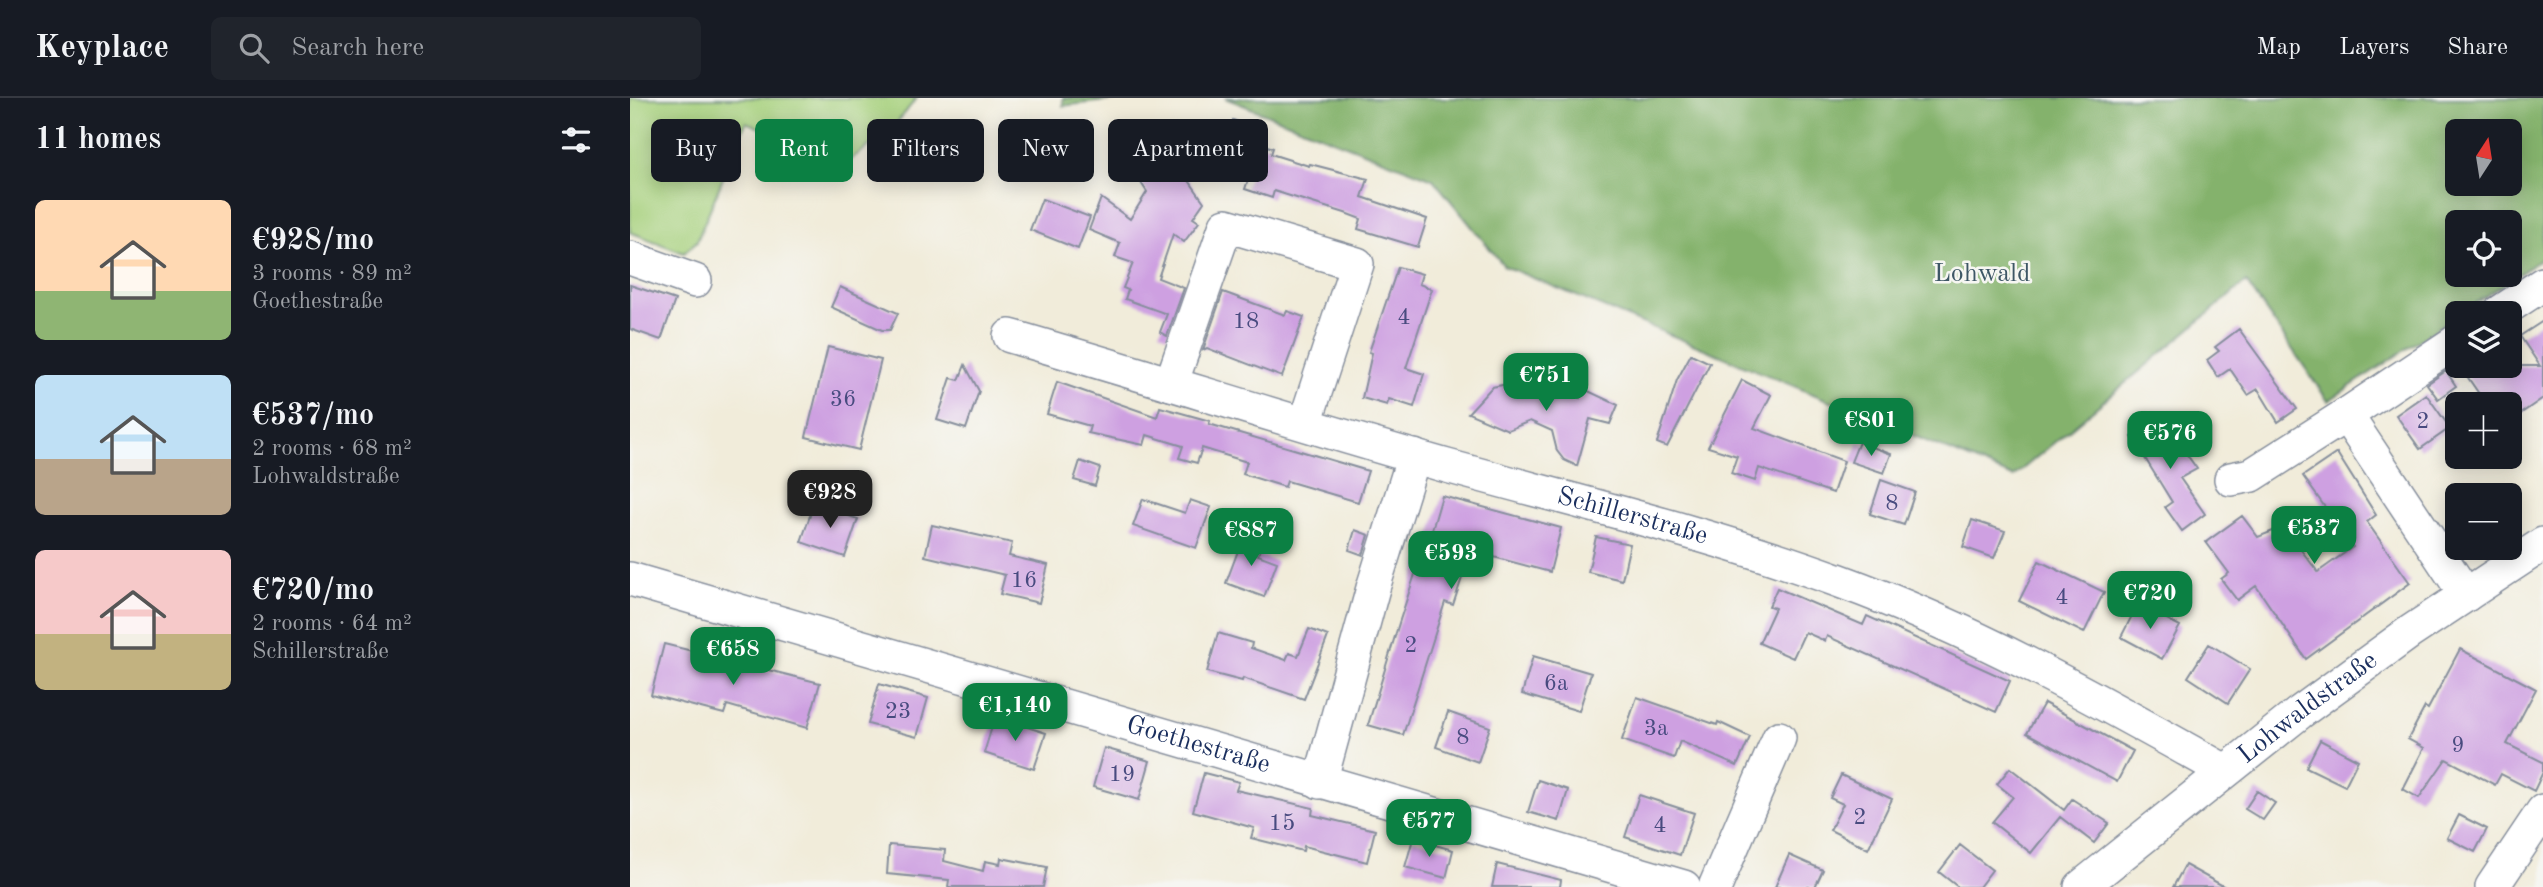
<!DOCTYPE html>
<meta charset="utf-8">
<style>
body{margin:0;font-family:"Old Standard TT",serif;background:#20242c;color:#f1f3f6;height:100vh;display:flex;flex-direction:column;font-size:26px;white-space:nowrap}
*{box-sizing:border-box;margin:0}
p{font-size:23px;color:#9ea1a6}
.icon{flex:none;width:38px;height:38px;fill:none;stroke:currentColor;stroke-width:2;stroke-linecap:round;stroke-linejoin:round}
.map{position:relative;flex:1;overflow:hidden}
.details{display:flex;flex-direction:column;background:#171b24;width:630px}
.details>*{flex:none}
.banner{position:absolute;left:21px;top:21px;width:665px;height:63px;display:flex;gap:14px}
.needle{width:46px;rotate:12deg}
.buttons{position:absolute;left:1815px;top:21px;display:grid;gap:14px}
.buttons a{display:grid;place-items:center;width:77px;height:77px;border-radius:10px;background:#171b24;box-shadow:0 4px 18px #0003;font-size:35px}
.price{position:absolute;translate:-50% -60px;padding:0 16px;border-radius:14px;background:#0b8043;color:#fff;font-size:23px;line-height:46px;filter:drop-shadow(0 2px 4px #0008)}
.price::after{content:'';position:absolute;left:50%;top:42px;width:21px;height:16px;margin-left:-10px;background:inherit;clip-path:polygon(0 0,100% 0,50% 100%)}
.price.selected{background:#222;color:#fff}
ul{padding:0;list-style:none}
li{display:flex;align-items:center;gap:21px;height:175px;padding:0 35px}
li span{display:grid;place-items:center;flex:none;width:196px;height:140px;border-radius:10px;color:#555}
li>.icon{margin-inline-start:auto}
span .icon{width:84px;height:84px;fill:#fffc;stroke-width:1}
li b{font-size:30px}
h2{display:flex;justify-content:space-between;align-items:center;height:84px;padding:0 35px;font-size:30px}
.chip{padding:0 24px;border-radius:10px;background:#171b24;box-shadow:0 4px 18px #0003;font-size:24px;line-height:63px}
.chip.selected{background:#0b8043;color:#fff}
header{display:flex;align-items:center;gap:42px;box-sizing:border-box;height:98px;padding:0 35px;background:#171b24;border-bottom:2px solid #363941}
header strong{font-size:33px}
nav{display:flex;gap:38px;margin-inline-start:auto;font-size:24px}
.search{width:490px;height:63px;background:#20242c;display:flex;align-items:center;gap:18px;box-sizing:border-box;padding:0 24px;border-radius:10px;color:#9ea1a6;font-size:26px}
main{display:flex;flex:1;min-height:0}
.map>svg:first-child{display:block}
.green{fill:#a6d07c;stroke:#60806d;stroke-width:2}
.forest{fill:#84b26c;stroke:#507065;stroke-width:2;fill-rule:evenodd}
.building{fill:#cea0e1}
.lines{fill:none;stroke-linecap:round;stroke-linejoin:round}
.minor-casing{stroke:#868e9c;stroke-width:36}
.minor{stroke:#fff;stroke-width:33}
.labels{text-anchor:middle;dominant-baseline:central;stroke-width:5;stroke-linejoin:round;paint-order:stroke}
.number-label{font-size:23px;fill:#484b7f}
.park-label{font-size:26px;fill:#3e5766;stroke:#f6f6f2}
.street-label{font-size:26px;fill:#1b2f5e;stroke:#f6f6f2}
</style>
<header>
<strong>Keyplace</strong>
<div class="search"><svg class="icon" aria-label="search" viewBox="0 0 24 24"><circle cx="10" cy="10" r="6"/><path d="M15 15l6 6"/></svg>Search here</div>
<nav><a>Map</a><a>Layers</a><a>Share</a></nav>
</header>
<main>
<section class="details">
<h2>11 homes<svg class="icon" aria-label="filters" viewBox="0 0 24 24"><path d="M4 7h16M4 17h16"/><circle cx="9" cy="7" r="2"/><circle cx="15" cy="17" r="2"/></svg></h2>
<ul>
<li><span style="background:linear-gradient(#ffd9b3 65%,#8fb573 0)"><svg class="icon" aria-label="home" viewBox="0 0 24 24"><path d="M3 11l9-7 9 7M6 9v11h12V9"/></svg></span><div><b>€928/mo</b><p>3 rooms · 89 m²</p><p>Goethestraße</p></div></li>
<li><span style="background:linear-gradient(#bfe0f5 60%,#b9a48a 0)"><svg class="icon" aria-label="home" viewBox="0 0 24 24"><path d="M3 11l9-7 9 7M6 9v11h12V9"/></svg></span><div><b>€537/mo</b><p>2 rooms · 68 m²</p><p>Lohwaldstraße</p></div></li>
<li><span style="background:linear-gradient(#f6c9c9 60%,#c2b280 0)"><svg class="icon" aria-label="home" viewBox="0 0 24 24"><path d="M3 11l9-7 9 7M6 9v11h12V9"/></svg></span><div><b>€720/mo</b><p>2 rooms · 64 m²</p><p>Schillerstraße</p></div></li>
</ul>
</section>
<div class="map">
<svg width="1913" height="789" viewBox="0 0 1913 789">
<rect width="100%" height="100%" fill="#f6f6f2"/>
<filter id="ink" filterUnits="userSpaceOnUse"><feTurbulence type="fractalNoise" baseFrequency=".0143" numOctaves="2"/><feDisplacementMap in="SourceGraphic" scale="14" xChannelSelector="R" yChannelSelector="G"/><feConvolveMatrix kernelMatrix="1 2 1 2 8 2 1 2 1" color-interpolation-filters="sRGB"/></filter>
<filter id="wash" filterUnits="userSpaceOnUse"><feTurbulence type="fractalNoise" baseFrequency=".00686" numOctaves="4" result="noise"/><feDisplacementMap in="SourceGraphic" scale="28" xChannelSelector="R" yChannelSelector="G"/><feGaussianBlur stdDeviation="1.57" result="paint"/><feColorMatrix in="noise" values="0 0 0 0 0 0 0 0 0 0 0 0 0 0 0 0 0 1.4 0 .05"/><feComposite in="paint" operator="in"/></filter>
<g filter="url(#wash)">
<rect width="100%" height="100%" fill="#f1ecda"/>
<path class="green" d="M0,0H287L260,33L214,66L116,24L67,143L54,155L0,134Z"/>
<path class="forest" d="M433,0H503L433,8Z
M595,0H1913V160L1698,303L1616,184L1383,379L874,168L803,81ZM1827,33H1880V86H1827ZM1827,124H1880V177H1827Z"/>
<g id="blocks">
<path class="building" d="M603,22L626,30L622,43L643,50L641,56L679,68L680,66L738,81L732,99L797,121L788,149L728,131L731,121L715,115L644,93L642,100L615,91L619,79L588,69Z
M541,57L574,104L563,120L569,124L554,144L543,136L528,180L554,190L537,238L530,234L537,216L495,201L498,192L493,190L503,165L485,159L490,145L459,132L471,100L500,121L517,94L508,80Z
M412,101L460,119L448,151L400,132Z
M768,169L792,176L789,186L802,191L776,270L794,276L784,309L759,301L757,307L732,300L742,255L739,254Z
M0,187L45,202L31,242L0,231Z
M210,189L268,215L260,232H252L201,209Z
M593,194L655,217L657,213L674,219L652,279L577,250L573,252Z
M1913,223V300L1880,323V306H1856L1830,268H1910L1890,238Z
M1609,231L1667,311L1648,324L1628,291L1618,297L1600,271L1588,279L1577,262L1589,253L1585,249Z
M198,249L251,262L229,352L176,339Z
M1061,256L1080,265L1037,349L1027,345L1047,282Z
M335,267L349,293L336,331L307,322L321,280L329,282Z
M1816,273L1826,288L1808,301L1797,286Z
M910,282L950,300L954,291L988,307L980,326L960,321L947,368L934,362L927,353L922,333L900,323L878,332L838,315L862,289L883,285L905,294Z
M1112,282L1141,297L1124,330L1214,363L1203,395L1129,370L1125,383L1101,375L1107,358L1078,349Z
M427,284L527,319L530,309L580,323L579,326L738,373L728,404L657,383L655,389L613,376L617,364L572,350L567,365L549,360L553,348L517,337L514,347L458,335L460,328L417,316Z
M1796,296L1820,330L1790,351L1766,317Z
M1530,319L1567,371L1550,380L1575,416L1552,433L1535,409L1542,404L1502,339Z
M1229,344L1261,356L1254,375L1221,364Z
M1707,355L1746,417L1737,424L1780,485L1676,561L1626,488L1607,502L1591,481L1599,475L1576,444L1612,418L1628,439L1653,429L1688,474L1723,449L1673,378Z
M450,363L470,370L465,388L444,382Z
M1251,382L1285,394L1274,427L1240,416Z
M812,398L931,430L920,474L841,453L823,507L815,504L773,637L738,627L769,525L791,458L794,459Z
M513,401L555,415L560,402L581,409L566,450L503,428Z
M184,406L228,421L215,459L171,444Z
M1342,422L1375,433L1364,460L1333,449Z
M302,427L382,445L379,458L418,467L409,505L370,496L375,477L295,458Z
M725,432L739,437L733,457L719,452Z
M614,437L633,444L628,457L647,464L634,499L596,485Z
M966,439L1000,446L992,482L958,474Z
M1409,463L1474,494L1454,535L1389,503Z
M1147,490L1233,527L1237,518L1380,583L1366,614L1197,538L1195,543L1175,534L1163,560L1129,545L1145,510L1139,508Z
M1508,506L1550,528L1532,561L1491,539Z
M679,531L698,538L674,601L613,580L612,583L577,574L588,535L622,545L621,550L656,562L659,555L668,558Z
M34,546L190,585L177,630L97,607L94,616L21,597Z
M1579,546L1620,571L1598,605L1558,579Z
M1830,551L1906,591L1877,646L1913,664V674L1904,693L1871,676L1865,687L1816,661L1789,700L1773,691L1794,650L1778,641L1795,609L1798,611Z
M903,558L961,575L949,613L892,596Z
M249,586L298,600L287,639L238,626Z
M1007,599L1087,627L1088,624L1120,639L1107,668L1050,643L1044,660L992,642Z
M1414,605L1503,653L1487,684L1397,635Z
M818,614L860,629L848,664L806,649Z
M365,619L416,635L404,671L354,655Z
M1690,642L1728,662L1715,688L1676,669Z
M474,650L520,663L509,702L463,689Z
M1380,670L1434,712L1442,701L1479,725L1464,745L1430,719L1401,755L1362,724L1383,699L1367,686Z
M574,675L609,684L606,692L683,710L682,717L745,732L737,764L674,748L673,753L621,740L624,730L563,713Z
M1211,677L1262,701L1238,751L1200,732L1213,706L1200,700Z
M908,682L938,692L929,723L898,714Z
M1627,693L1645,705L1633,722L1615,711Z
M1009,697L1064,715L1050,757L995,739Z
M1829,717L1857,731L1845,754L1817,740Z
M783,741L823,752L816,780L775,769Z
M259,747L315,752L314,763L353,773L355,763L370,766L371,760L417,769L413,789H318L319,782L257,776Z
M1330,747L1362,772L1349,789H1328L1309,774Z
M1159,757L1193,772L1185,789H1145Z
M867,766L931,782L930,789H862Z
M1555,767L1595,789H1543Z"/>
</g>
</g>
<g filter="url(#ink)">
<use href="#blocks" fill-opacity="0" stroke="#868e9c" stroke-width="2"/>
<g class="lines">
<defs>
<g id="minor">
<path d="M0,160L65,183"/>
<path d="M1869,215L1913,186"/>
<path id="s1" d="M380,238C526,280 671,327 817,368C948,404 1082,436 1210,483C1345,532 1470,603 1595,673"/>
<path d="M1827,243L1716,317L1836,497"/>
<path d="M541,286L596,127L727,166L675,325"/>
<path d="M1601,381L1622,377L1716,317"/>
<path id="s2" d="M0,481L1054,789"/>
<path d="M690,684L743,490L784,358"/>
<path d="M1085,789L1149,640"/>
<path id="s3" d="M1451,789L1669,615L1780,534L1913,446"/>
<path d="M1862,789L1913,713"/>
</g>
</defs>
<use href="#minor" class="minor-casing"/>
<use href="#minor" class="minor"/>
</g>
</g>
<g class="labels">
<g class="number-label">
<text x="774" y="219">4</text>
<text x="616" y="223">18</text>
<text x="213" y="301">36</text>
<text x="1793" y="323">2</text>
<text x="1262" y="405">8</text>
<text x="394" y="482">16</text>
<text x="1432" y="499">4</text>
<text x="781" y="547">2</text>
<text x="926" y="585">6a</text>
<text x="268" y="613">23</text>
<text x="1026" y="630">3a</text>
<text x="833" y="639">8</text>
<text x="1828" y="647">9</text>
<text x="492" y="676">19</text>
<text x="1230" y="719">2</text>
<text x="652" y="725">15</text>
<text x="1030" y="727">4</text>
</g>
<g class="park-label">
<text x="1352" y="176">Lohwald</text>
</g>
<g class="street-label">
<text stroke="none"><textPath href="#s1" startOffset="648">Schillerstraße</textPath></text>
<text stroke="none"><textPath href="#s3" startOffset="289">Lohwaldstraße</textPath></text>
<text stroke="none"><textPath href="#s2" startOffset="592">Goethestraße</textPath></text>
</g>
</g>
</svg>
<div class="buttons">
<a><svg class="needle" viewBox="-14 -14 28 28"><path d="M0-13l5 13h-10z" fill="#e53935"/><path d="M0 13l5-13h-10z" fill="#9ea1a6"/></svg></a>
<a><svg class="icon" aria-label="locate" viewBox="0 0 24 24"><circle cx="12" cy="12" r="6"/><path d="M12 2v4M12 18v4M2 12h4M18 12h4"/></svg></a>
<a><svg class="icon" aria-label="layers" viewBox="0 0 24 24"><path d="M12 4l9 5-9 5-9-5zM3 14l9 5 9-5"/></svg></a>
<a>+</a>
<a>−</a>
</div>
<b class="price" style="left:916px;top:315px">€751</b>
<b class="price" style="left:1241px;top:360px">€801</b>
<b class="price" style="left:1540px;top:373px">€576</b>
<b class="price selected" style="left:200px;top:432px">€928</b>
<b class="price" style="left:1684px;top:468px">€537</b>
<b class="price" style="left:621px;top:470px">€887</b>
<b class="price" style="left:821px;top:493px">€593</b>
<b class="price" style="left:1520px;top:533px">€720</b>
<b class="price" style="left:103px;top:589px">€658</b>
<b class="price" style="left:385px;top:645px">€1,140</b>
<b class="price" style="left:799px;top:761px">€577</b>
<div class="banner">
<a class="chip">Buy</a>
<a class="chip selected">Rent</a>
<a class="chip">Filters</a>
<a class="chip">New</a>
<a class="chip">Apartment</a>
</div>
</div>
</main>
